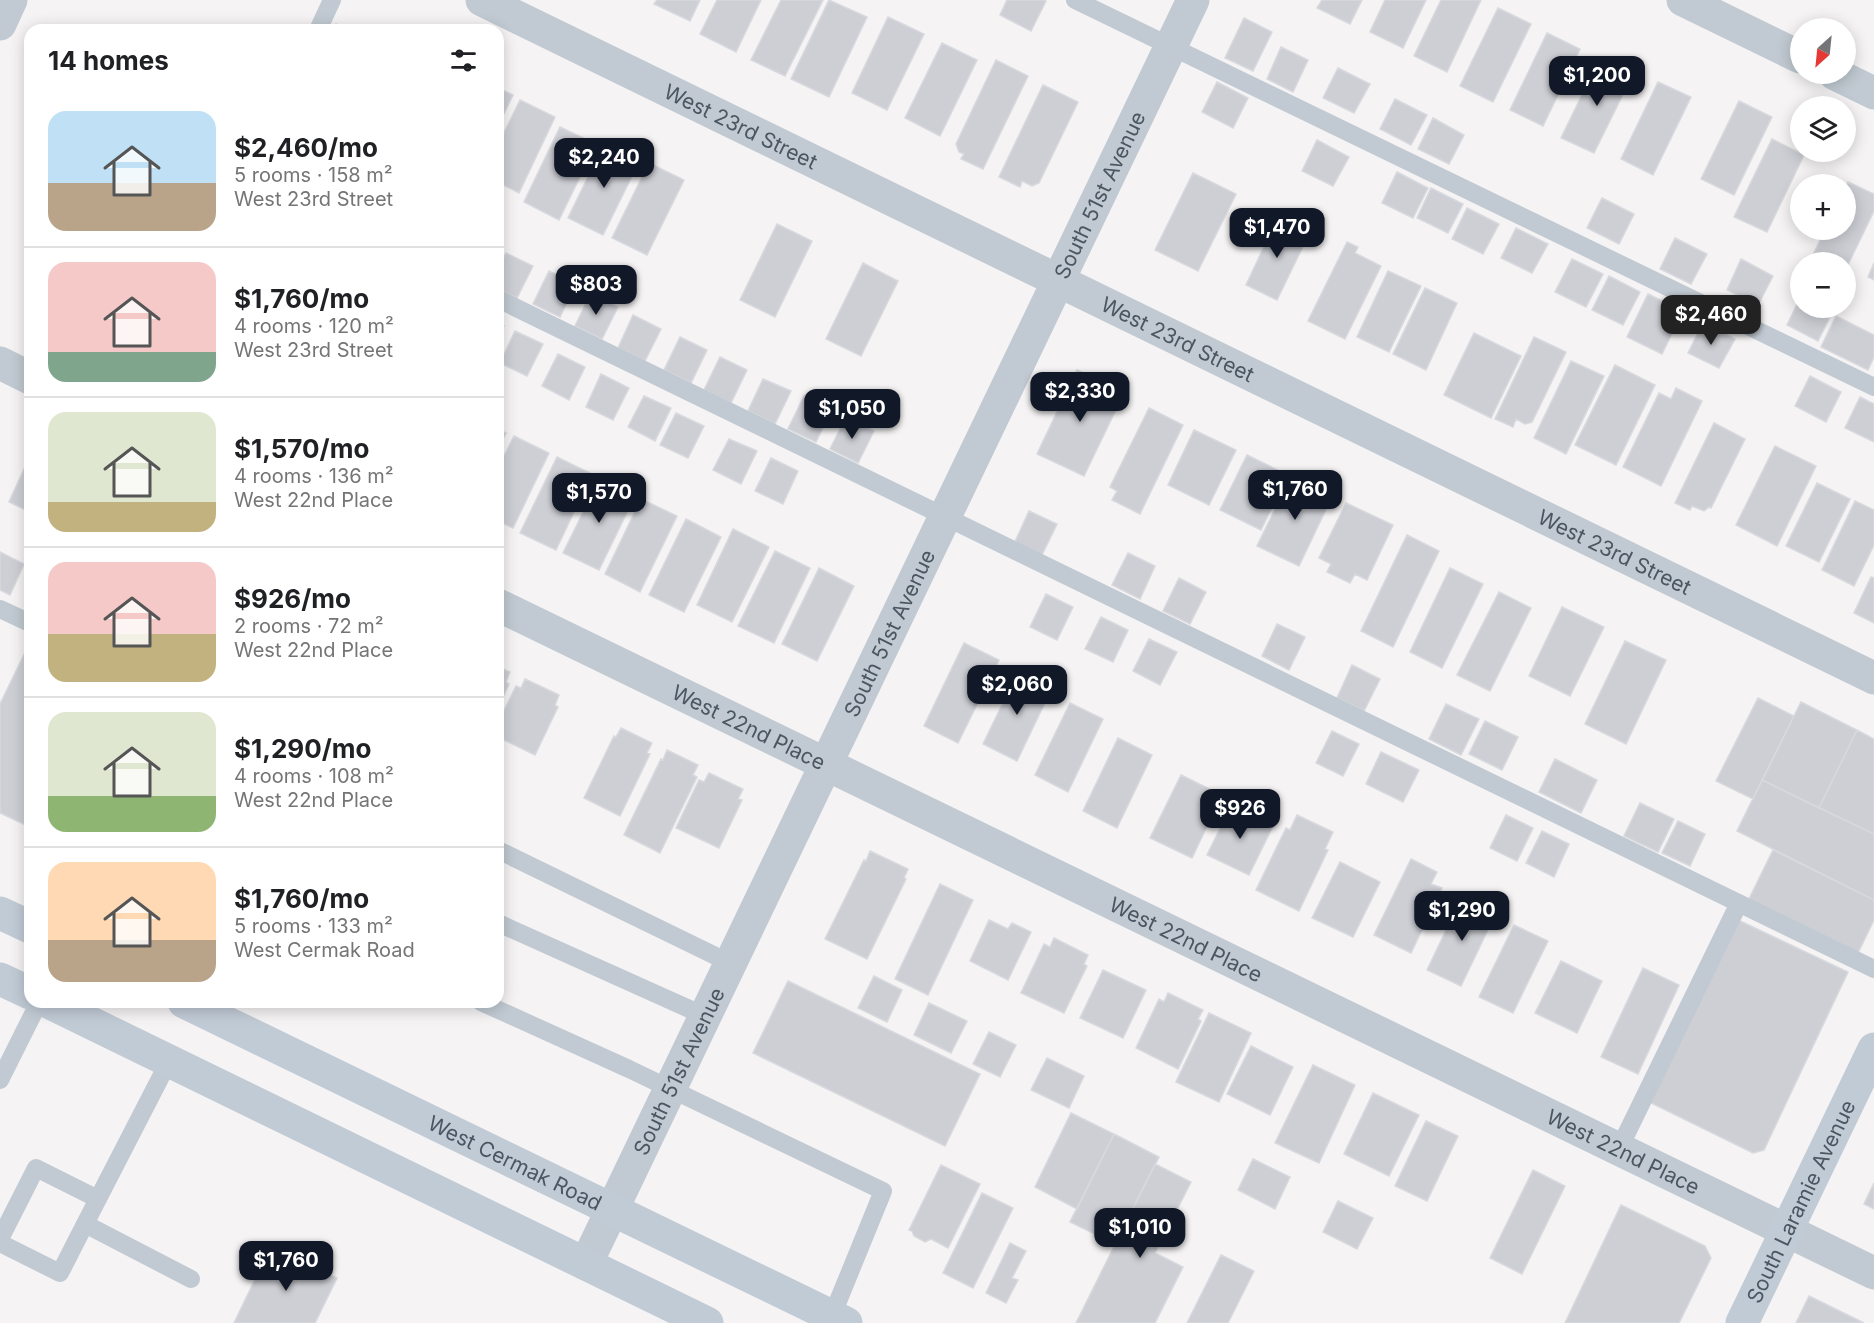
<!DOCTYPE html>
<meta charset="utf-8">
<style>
body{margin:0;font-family:Inter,sans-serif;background:#f2f2f2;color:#202124;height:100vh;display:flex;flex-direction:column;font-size:22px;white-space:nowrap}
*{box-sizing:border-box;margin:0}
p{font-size:20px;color:#757577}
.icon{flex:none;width:33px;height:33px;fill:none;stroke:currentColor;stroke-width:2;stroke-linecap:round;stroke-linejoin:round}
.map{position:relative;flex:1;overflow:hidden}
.side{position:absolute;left:24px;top:24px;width:480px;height:984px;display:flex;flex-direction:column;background:#fff;border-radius:18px;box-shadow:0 3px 15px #0003}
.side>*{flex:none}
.needle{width:39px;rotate:207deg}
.controls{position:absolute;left:1790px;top:18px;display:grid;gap:12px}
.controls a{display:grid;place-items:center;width:66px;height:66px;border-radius:50%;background:#fff;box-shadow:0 3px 15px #0003;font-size:30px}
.price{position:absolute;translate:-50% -51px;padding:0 14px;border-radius:12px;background:#111827;color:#fff;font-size:20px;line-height:39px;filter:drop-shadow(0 2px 3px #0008)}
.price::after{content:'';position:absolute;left:50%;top:36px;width:18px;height:14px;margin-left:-9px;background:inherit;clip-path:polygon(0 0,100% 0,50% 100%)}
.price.active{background:#222;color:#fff}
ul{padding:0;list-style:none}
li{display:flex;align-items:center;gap:18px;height:150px;padding:0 24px}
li+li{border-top:2px solid #e0e0e0}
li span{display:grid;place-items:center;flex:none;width:168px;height:120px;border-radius:18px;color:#555}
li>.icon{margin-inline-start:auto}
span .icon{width:72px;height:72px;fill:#fffc;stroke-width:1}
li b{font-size:26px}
h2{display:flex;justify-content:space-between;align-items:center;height:72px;padding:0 24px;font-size:26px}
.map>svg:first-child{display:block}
.building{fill:#cdcfd5;stroke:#d7d9de;stroke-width:1.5}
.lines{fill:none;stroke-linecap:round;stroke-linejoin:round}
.lane{stroke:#c1cad2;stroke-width:18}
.street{stroke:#c1cad2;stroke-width:33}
.secondary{stroke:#c1cbd6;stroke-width:33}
.labels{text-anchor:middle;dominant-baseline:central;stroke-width:6;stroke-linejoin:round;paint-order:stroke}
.street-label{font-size:21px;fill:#4a5661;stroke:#fff}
</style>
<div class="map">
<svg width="1874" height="1323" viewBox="0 0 1874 1323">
<rect width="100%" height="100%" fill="#f5f3f3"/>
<path class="building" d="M657,0H700L690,21L654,4Z
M717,0H761L736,52L700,34Z
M781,0H823L785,76L751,60Z
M829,0L867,17L829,97L791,79Z
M1007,0H1044L1046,1L1031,31L1000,15Z
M1322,0H1362L1350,24L1317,8Z
M1385,0H1426L1403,48L1370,32Z
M1441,0H1481L1447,72L1414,56Z
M1498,8L1531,24L1493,102L1460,86Z
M888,17L924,34L887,110L852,93Z
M1244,18L1272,32L1253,71L1225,58Z
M336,24L348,30H333Z
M1547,33L1580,49L1543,126L1510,110Z
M942,43L977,60L940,136L905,118Z
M1281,47L1308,60L1293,92L1267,79Z
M996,60L1028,76L983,169L961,159L964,154L959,152L956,144Z
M1599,60L1632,76L1594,153L1561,138Z
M1338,68L1370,84L1354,113L1323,98Z
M1217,82L1248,98L1233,128L1202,112Z
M1658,82L1691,97L1653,175L1621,159Z
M1043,85L1078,102L1039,183L1032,186L1022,181L1020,187L999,177Z
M498,88L513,95L498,126Z
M1395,99L1427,115L1411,145L1380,129Z
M520,100L555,117L519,193L498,182V145Z
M1739,101L1772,117L1734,195L1701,179Z
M1433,118L1464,135L1449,164L1418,149Z
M560,127L596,144L559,220L524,202Z
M1772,139L1804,155L1767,232L1734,217Z
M1317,140L1349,157L1333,186L1302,171Z
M605,142L640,160L603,235L568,218Z
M649,163L684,180L647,255L612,238Z
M1397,172L1428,188L1413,218L1382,203Z
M1193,173L1236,194L1198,271L1155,250Z
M1848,182L1874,194V211L1845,271V262H1818L1811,259L1825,230H1845V188Z
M1431,188L1463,204L1448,233L1417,218Z
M1602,198L1634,214L1619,244L1587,228Z
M1467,208L1499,224L1483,254L1452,239Z
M1277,219L1309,234L1277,300L1246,285Z
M777,224L812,241L775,317L740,300Z
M1516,228L1548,244L1532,273L1501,258Z
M1675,238L1707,254L1691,284L1660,269Z
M1347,242L1358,247L1355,253L1381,266L1345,339L1308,321Z
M506,253L533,266L517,298L498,289V269Z
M1572,259L1603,274L1586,307L1555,292Z
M1741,259L1773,276L1758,305L1727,290Z
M863,263L898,281L861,356L826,339Z
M1874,263V280L1868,277Z
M549,271L576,284L560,317L533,304Z
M1388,271L1421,286L1389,352L1357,337Z
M1609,276L1640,292L1623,325L1592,310Z
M1425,288L1457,303L1426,370L1393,354Z
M591,293L618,307L602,339L575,326Z
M1648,294L1683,311L1662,354L1627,337Z
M1800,298V308H1826L1833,311L1818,341L1787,325Z
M633,315L661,329L645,361L618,348Z
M1836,316L1874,335V357L1868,370L1821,347Z
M498,323L504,326L498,338Z
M1703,323L1735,339L1719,368L1688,353Z
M515,331L543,344L527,376L500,363Z
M1474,333L1521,356L1491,418L1444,395Z
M680,337L707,350L691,383L664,370Z
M1534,337L1566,352L1532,422L1525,424L1516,419L1513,427L1495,419Z
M558,354L585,367L569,400L542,386Z
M720,357L747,370L731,403L704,390Z
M1571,361L1604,376L1566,454L1534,438Z
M1615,365L1655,385L1616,465L1575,445Z
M1077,370L1124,393L1084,476L1037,454Z
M601,374L629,388L613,420L586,407Z
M1810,376L1841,392L1826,422L1795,406Z
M763,379L791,391L775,424L748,411Z
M1676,388L1702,401L1661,486L1623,467L1659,393L1671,399Z
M644,396L671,408L655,441L628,427Z
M804,396L832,409L816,442L788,429Z
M1860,397L1874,404V442L1845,428Z
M1149,408L1183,425L1140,514L1112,500L1117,491L1110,487Z
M676,413L704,426L688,458L660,445Z
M846,417L874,431L858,463L830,449Z
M1714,423L1745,439L1711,508L1709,507L1704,511L1692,506L1690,510L1675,503Z
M498,429L506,433L498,448Z
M1194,430L1236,450L1209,505L1168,485Z
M514,436L549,453L513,528L498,521V468Z
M729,439L757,451L741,484L713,470Z
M1775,446L1816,466L1777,546L1736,525Z
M1247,455L1288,475L1261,530L1220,510Z
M30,456V512L9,502Z
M557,457L592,474L556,550L520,533Z
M771,458L798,471L783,504L755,491Z
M1291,476L1332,497L1299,566L1257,546Z
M600,478L636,494L599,570L563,553Z
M1817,483L1850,499L1819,562L1786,546Z
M641,499L677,516L640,592L605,574Z
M1855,501L1874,510V545L1854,586L1822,570Z
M1346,503L1393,525L1367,580L1355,574L1350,583L1327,572L1331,564L1319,558Z
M1029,511L1057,524L1041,557L1014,544Z
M686,519L721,537L684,612L649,595Z
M733,529L769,547L732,622L697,605Z
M1407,535L1439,551L1393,647L1361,631Z
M775,551L810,568L774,643L738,626Z
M0,552L24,564L10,595L0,590Z
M1128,553L1155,566L1140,599L1112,585Z
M819,568L854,586L817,661L782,644Z
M1450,568L1483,584L1442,668L1410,652Z
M1871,577L1874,578V623L1854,613Z
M1179,578L1206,592L1190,624L1163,611Z
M1499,592L1531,608L1490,691L1457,675Z
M1046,594L1073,607L1057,640L1030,627Z
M1562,607L1604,627L1570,696L1529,676Z
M1101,617L1128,630L1113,662L1085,649Z
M1277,624L1305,637L1289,670L1262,656Z
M1149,639L1177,652L1160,685L1133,671Z
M1625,641L1666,660L1626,744L1585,724Z
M30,642V827L0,813V704Z
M964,643L999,660L958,743L924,726Z
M1352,665L1380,679L1364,711L1337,698Z
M498,667L510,672L506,682L509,684L498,708Z
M1018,672L1052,688L1017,761L983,744Z
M525,679L559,695L555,705L558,707L535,755L498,737V723L516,686L521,688Z
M1758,698L1794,716L1753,799L1716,781Z
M1801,702L1857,730L1819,808L1762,780Z
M1070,703L1103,719L1068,792L1035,775Z
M1446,704L1479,719L1461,755L1429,739Z
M1485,721L1518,737L1502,770L1469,754Z
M621,728L652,743L647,753L650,754L620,816L584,798L614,736L616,737Z
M1857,730L1874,739V834L1819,808Z
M1332,731L1359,744L1343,776L1316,763Z
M1118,738L1152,755L1117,828L1083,811Z
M667,750L698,765L693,775L697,777L660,853L624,835L661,759L663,760Z
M1381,752L1419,770L1403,802L1366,784Z
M1555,759L1597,780L1581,813L1539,792Z
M709,773L743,789L738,799L742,800L719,848L676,828L699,780L704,782Z
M1181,775L1222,795L1192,858L1150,838Z
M1762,780L1874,834V900L1737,831Z
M1640,803L1674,819L1658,852L1624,836Z
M1232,804L1274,824L1249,875L1207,855Z
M1297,815L1333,832L1325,849L1328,850L1299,911L1256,890L1286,828L1290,830Z
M1506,815L1533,828L1517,861L1490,848Z
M1678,821L1705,834L1690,866L1662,853Z
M1542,831L1569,844L1554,877L1526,863Z
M1773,850L1874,900V920L1857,955L1748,901Z
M870,851L908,869L904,878L906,879L867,959L825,939L864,860L866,861Z
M1411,859L1437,872L1431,884L1442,888L1411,953L1374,935Z
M1340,862L1380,882L1353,937L1312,918Z
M940,884L973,900L928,995L895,979Z
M1462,897L1496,913L1461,986L1427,970Z
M1736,919L1848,972L1764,1150L1753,1153L1649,1102Z
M989,920L1008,929L1012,923L1031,932L1008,980L970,961Z
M1514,925L1548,941L1513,1013L1479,997Z
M1054,938L1088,955L1084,964L1087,966L1064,1013L1021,993L1044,944L1050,947Z
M1561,961L1602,981L1577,1033L1535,1013Z
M1643,968L1679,985L1638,1074L1601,1057Z
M1103,970L1146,990L1123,1038L1080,1018Z
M874,976L902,990L887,1022L858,1008Z
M788,981L980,1074L945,1146L753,1053Z
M1168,993L1203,1010L1198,1019L1201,1021L1178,1069L1136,1048L1159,999L1164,1002Z
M929,1003L967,1021L951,1053L914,1035Z
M1209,1013L1251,1033L1219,1102L1176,1082Z
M989,1032L1016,1045L1000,1077L973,1064Z
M1251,1046L1293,1067L1270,1115L1227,1094Z
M1047,1058L1084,1076L1069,1108L1031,1090Z
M1313,1065L1355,1085L1319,1163L1275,1143Z
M1373,1093L1419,1115L1389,1176L1344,1154Z
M1071,1113L1114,1134L1077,1209L1035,1187Z
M1426,1121L1458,1136L1427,1201L1395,1186Z
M1114,1134L1159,1157L1115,1244L1070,1222Z
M1253,1159L1290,1177L1275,1209L1238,1190Z
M1155,1164L1191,1182L1155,1253L1183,1267L1155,1323H1076Z
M941,1165L980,1184L948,1248L931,1239L925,1242L914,1236L912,1231L909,1230Z
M1533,1170L1565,1186L1522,1274L1490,1258Z
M1874,1183V1209L1864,1204Z
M982,1193L1013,1208L973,1288L943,1273Z
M1338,1201L1373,1218L1357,1249L1323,1232Z
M1621,1205L1705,1246L1711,1258L1679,1323H1565Z
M1010,1243L1026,1251L1012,1278L1018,1280L1006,1303L986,1293Z
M271,1246L337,1278L315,1323H234Z
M1221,1255L1254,1271L1228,1323H1187Z
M1809,1296L1864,1323H1796Z"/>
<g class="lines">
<path class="lane" d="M1075,0L1874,387
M318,30L332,0
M498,299L1874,969
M0,609L30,623
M498,850L730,963
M498,923L705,1016
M481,1002L629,1069L883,1191L832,1316
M169,1061L85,1224L191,1279
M0,1080L39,1002
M1619,1149L1739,903
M0,1239L36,1168L98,1199
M0,1243L60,1273L85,1224"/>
<g class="street">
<path id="s1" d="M482,0L1874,678"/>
<path d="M1683,0L1800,57"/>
<path d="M0,24L11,0"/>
<path d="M1835,74L1874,93"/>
<path d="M0,363L30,378"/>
<path id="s2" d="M498,605L1874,1273"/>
<path id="s3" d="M586,1264L1193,0"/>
</g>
<g class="secondary">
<path d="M0,913L30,927"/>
<path d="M0,979L30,993"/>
<path d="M48,1002L707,1323"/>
<path id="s4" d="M184,1002L846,1323"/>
<path id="s5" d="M1742,1323L1874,1049"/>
</g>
</g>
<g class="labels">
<g class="street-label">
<text stroke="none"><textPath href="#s1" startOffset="288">West 23rd Street</textPath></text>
<text stroke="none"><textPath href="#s3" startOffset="1186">South 51st Avenue</textPath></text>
<text stroke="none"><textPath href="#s1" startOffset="774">West 23rd Street</textPath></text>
<text stroke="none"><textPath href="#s1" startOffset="1260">West 23rd Street</textPath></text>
<text stroke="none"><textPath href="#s3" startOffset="700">South 51st Avenue</textPath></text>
<text stroke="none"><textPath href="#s2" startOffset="279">West 22nd Place</textPath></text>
<text stroke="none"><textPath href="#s2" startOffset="765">West 22nd Place</textPath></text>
<text stroke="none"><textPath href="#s3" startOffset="214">South 51st Avenue</textPath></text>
<text stroke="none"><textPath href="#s2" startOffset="1251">West 22nd Place</textPath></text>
<text stroke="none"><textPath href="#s4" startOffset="368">West Cermak Road</textPath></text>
<text stroke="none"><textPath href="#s5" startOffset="135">South Laramie Avenue</textPath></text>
</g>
</g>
</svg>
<div class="controls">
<a><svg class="needle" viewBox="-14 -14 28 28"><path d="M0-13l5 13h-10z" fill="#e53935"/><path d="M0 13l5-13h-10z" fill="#757577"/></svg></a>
<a><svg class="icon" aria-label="layers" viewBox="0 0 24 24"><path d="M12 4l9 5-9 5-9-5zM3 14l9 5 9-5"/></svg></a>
<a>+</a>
<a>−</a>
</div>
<b class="price" style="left:1597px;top:107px">$1,200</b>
<b class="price" style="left:604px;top:189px">$2,240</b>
<b class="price" style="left:1277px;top:259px">$1,470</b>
<b class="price" style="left:596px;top:316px">$803</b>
<b class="price active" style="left:1711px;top:346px">$2,460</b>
<b class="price" style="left:1080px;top:423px">$2,330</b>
<b class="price" style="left:852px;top:440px">$1,050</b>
<b class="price" style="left:1295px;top:521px">$1,760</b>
<b class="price" style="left:599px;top:524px">$1,570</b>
<b class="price" style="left:1017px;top:716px">$2,060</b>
<b class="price" style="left:1240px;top:840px">$926</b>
<b class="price" style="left:1462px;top:942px">$1,290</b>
<b class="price" style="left:1140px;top:1259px">$1,010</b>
<b class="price" style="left:286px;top:1292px">$1,760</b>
<section class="side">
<h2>14 homes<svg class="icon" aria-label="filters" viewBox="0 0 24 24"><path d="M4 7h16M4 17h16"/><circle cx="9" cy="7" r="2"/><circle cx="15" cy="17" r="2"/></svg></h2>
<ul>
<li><span style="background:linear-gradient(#bfe0f5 60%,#b9a48a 0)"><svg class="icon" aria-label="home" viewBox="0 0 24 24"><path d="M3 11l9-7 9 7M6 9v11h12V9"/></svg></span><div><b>$2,460/mo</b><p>5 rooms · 158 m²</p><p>West 23rd Street</p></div></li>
<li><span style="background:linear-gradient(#f6c9c9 75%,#7fa58c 0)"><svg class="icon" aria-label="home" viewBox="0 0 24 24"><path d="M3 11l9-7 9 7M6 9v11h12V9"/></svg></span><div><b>$1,760/mo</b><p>4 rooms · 120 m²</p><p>West 23rd Street</p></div></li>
<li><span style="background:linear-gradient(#dfe7d0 75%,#c2b280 0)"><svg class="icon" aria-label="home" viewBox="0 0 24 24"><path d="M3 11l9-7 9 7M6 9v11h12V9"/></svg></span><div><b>$1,570/mo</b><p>4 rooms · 136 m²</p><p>West 22nd Place</p></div></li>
<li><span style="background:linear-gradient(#f6c9c9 60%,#c2b280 0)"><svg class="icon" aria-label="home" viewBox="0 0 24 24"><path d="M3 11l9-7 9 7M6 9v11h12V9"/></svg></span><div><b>$926/mo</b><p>2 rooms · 72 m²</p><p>West 22nd Place</p></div></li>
<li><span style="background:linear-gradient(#dfe7d0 70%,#8fb573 0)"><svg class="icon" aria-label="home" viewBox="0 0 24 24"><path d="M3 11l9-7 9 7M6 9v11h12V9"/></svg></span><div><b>$1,290/mo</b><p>4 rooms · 108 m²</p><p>West 22nd Place</p></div></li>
<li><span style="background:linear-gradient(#ffd9b3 65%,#b9a48a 0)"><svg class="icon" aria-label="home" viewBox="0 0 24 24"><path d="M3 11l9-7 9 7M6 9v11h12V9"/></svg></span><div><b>$1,760/mo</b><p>5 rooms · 133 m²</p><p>West Cermak Road</p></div></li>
</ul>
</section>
</div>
